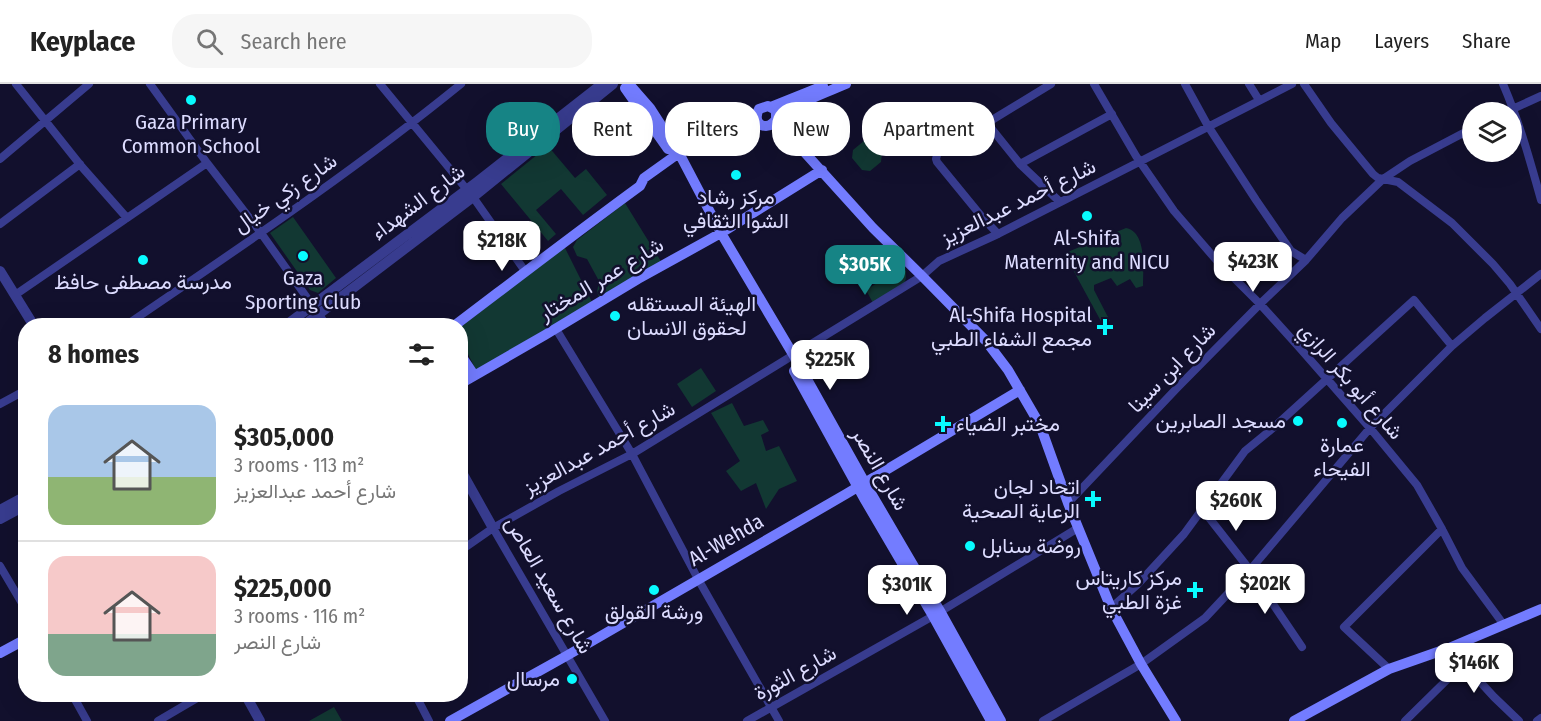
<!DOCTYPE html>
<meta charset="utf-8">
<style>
body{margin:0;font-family:"Fira Sans Condensed",Vazirmatn,sans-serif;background:#f6f6f6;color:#222;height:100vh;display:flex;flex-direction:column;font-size:22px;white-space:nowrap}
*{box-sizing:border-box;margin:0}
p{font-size:20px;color:#767676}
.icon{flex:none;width:33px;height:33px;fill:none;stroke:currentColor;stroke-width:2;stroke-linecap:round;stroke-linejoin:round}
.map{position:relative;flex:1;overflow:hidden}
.drawer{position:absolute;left:18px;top:234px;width:450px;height:384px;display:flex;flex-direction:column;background:#fff;border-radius:24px;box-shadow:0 6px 24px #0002}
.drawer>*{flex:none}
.top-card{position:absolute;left:486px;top:18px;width:570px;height:54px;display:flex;gap:12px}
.fabs{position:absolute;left:1462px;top:18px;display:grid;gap:12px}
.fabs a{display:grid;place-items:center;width:60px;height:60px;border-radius:50%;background:#fff;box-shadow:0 6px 24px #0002;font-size:30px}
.price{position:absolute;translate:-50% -51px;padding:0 14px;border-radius:12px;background:#fff;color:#222;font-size:20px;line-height:39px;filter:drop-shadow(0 2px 3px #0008)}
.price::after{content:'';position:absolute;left:50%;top:36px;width:18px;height:14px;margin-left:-9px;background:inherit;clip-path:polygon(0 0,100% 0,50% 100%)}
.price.selected{background:#168485;color:#fff}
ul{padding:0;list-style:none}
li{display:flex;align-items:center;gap:18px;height:150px;padding:0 30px}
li+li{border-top:2px solid #e0e0e0}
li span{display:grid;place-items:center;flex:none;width:168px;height:120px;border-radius:18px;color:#555}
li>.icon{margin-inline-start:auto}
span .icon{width:72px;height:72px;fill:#fffc;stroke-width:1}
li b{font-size:26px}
h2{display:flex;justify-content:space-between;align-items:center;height:72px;padding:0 30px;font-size:26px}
.chip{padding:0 21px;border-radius:24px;background:#fff;box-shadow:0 6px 24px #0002;font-size:21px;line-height:54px}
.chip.selected{background:#168485;color:#fff}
header{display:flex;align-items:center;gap:36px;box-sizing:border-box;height:84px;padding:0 30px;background:#fff;border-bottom:2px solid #e0e0e0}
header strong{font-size:28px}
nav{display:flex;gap:33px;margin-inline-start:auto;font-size:21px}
.search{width:420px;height:54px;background:#f6f6f6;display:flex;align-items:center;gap:15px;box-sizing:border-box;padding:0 21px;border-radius:24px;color:#767676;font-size:22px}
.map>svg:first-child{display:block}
.green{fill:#123833}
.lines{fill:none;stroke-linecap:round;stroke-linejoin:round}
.minor{stroke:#383c8f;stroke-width:8}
.tertiary{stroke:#383c8f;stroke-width:10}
.secondary{stroke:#737cff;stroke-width:10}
.poi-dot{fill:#08fbff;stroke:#12102d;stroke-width:2}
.labels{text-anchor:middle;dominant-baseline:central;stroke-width:5;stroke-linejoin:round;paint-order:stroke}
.poi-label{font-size:21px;fill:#dddcff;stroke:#12102d}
.street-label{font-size:21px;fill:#dddcff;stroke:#12102d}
</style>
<header>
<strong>Keyplace</strong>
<div class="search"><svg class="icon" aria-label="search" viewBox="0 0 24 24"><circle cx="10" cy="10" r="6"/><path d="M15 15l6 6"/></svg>Search here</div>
<nav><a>Map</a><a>Layers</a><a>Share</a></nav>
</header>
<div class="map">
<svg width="1541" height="637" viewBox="0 0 1541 637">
<rect width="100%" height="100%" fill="#12102d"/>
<path class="green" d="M902,27L910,38L889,55L880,44Z
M865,56L872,57L882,69L881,78L870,87L862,86L852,74L853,66Z
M548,62L575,94L586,85L607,111L583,131L561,105L536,126L556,150L548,157L501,100Z
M625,119L662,179L600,215L597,208L599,197L587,175L577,172L573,163L577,156Z
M293,133L336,194L318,209L310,206L270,149Z
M1126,144C1147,148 1143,185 1143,202L1136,204L1130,195L1117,202L1111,194L1094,201V206L1110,237L1103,241L1066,173V170L1070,167Z
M564,162L592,218L476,286L461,256V243Z
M890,173L906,187V194L904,200L873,219L866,206L885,194V191L883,188L889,182L885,176Z
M701,284L716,307L692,323L677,300Z
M732,319L744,342L763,336L769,347L761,351L766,367L779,362L797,397L779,405L766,425L756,399L741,407L726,387L740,377L711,329Z
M334,623L342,637H309Z"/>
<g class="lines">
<path class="minor" d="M16,0L82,83L127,134
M150,0L207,79L261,149L327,242
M380,0L473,113L525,187
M1094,0L1136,72L1174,127L1218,178L1260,220L1298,262L1370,344L1417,401L1442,445L1462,484L1504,541
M1185,0L1208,42L1256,116L1291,167L1306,176
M1249,0L1259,16
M1304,0L1331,39L1373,90L1378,94L1398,98L1452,139L1493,180L1510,200L1541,245
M1503,0C1519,37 1530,76 1541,116
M1506,28L1541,12
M987,39L1051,0
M0,75L89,0
M1020,80L1060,118
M0,140L80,80
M998,150L982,133L937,78L936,75L938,67L987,39L1020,80L1112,30
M15,211L207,79
M125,242C239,164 354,87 461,0
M556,245L632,370L698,495L779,637
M0,320L26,306
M1068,419L1177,304L1260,220L1306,176L1342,134L1383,95L1410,77L1473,44
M1203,426L1250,486L1302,563
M493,444L605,637
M460,467L493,444L559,407L632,370L922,192L939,177L998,150L1292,0
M0,482L26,526
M1111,524L1138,500L1184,450L1245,367L1273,344L1414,216L1452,262
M1449,564L1494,613L1519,637
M1389,585L1344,543L1442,445
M72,610L87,637
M415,610L429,637
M158,637L204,610
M747,637L933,532L1078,444
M1043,637L1141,580L1205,534L1250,486L1370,344L1452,262L1485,234L1541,190
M1405,637L1463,580
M1537,637L1541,634"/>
<path class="tertiary" d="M0,187L34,242
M285,242L477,98L602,0
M303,242L473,113L613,0
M460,385L493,444
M0,426L26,412
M0,435L26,421
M245,610L260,637"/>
<path class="secondary" d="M629,0L650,24L679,69L721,149L794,272L865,399L940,527L1001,637
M846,0C827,8 807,15 789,26C785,29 780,31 777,34C774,38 772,42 766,42C756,42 755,32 759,25L768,22L774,25L776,28V35L797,60L873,144L922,192L986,257L1008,286L1040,341L1068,419L1111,524L1141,580L1176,637
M625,4L668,65
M771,23L823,2
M454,242C516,195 577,148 640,102L644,94L679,69L752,35L756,31
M460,270L474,291
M794,287L865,416L933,532L991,637
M460,300L545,251L638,195L721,149L822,86
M0,569L26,555
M450,637L568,571L846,410L1020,306
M1294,637L1389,585L1449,564L1541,525"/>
</g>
<g class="poi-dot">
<circle cx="191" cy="16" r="6"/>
<circle cx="736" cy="91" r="6"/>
<circle cx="1087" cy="132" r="6"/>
<circle cx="303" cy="172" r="6"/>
<circle cx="143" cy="176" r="6"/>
<circle cx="615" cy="232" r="6"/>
<path d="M1102 234h6v6h6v6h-6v6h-6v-6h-6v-6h6z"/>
<circle cx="1298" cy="337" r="6"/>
<circle cx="1342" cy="339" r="6"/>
<path d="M940 331h6v6h6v6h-6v6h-6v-6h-6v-6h6z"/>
<path d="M1090 406h6v6h6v6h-6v6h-6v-6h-6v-6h6z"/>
<circle cx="970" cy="462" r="6"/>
<circle cx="654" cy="506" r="6"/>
<path d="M1192 497h6v6h6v6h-6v6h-6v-6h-6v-6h6z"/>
<circle cx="572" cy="595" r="6"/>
</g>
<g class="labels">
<g class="poi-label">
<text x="191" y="38">Gaza Primary<tspan x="191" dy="24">Common School</tspan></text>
<text x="736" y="113">مركز رشاد<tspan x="736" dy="24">الشوا الثقافي</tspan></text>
<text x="1087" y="154">Al-Shifa<tspan x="1087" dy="24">Maternity and NICU</tspan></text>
<text x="303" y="194">Gaza<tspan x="303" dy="24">Sporting Club</tspan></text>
<text x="143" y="198">مدرسة مصطفى حافظ</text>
<text x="627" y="220" text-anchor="start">الهيئة المستقله<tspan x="627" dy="24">لحقوق الانسان</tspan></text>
<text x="1092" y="231" text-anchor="end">Al-Shifa Hospital<tspan x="1092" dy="24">مجمع الشفاء الطبي</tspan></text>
<text x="1286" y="337" text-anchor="end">مسجد الصابرين</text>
<text x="956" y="340" text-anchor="start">مختبر الضياء</text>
<text x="1342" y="361">عمارة<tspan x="1342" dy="24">الفيحاء</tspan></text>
<text x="1080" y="403" text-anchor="end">اتحاد لجان<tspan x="1080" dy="24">الرعاية الصحية</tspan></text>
<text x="982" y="462" text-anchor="start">روضة سنابل</text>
<text x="1182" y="494" text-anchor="end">مركز كاريتاس<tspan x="1182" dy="24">غزة الطبي</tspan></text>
<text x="654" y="528">ورشة القولق</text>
<text x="560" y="595" text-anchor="end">مرسال</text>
</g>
<g class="street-label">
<text transform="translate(285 109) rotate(-35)">شارع زكي خيال</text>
<text transform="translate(418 118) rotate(-37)">شارع الشهداء</text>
<text transform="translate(1018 118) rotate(-26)">شارع أحمد عبدالعزيز</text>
<text transform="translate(601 195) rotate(-31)">شارع عمر المختار</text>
<text transform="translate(1172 284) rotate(-46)">شارع ابن سينا</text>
<text transform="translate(1351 297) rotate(49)">شارع أبو بكر الرازي</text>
<text transform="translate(599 364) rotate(-29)">شارع أحمد عبدالعزيز</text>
<text transform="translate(880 385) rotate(60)">شارع النصر</text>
<text transform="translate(726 456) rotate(-30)">Al-Wehda</text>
<text transform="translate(549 501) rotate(60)">شارع سعيد العاص</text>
<text transform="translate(795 589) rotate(-29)">شارع الثورة</text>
</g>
</g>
</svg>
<div class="fabs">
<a><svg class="icon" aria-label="layers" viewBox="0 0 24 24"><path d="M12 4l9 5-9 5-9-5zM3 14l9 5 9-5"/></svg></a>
</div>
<b class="price" style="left:502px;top:188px">$218K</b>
<b class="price" style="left:1253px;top:209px">$423K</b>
<b class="price selected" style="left:865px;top:212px">$305K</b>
<b class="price" style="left:830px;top:307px">$225K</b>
<b class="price" style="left:1236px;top:448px">$260K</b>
<b class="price" style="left:1265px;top:531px">$202K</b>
<b class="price" style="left:907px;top:532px">$301K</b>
<b class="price" style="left:1474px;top:610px">$146K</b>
<div class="top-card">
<a class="chip selected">Buy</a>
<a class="chip">Rent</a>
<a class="chip">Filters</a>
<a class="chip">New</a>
<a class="chip">Apartment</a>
</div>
<section class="drawer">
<h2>8 homes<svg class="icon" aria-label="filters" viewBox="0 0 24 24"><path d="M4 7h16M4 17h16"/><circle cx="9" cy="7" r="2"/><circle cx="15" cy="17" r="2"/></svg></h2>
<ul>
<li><span style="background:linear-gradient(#a9c7e8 60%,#8fb573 0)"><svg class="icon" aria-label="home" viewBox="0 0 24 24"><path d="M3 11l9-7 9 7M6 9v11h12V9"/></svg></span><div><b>$305,000</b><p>3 rooms · 113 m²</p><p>شارع أحمد عبدالعزيز</p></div></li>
<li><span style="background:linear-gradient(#f6c9c9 65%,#7fa58c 0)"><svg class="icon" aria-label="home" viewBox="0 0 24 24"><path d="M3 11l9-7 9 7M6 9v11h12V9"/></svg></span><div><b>$225,000</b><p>3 rooms · 116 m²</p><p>شارع النصر</p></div></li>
</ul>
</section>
</div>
